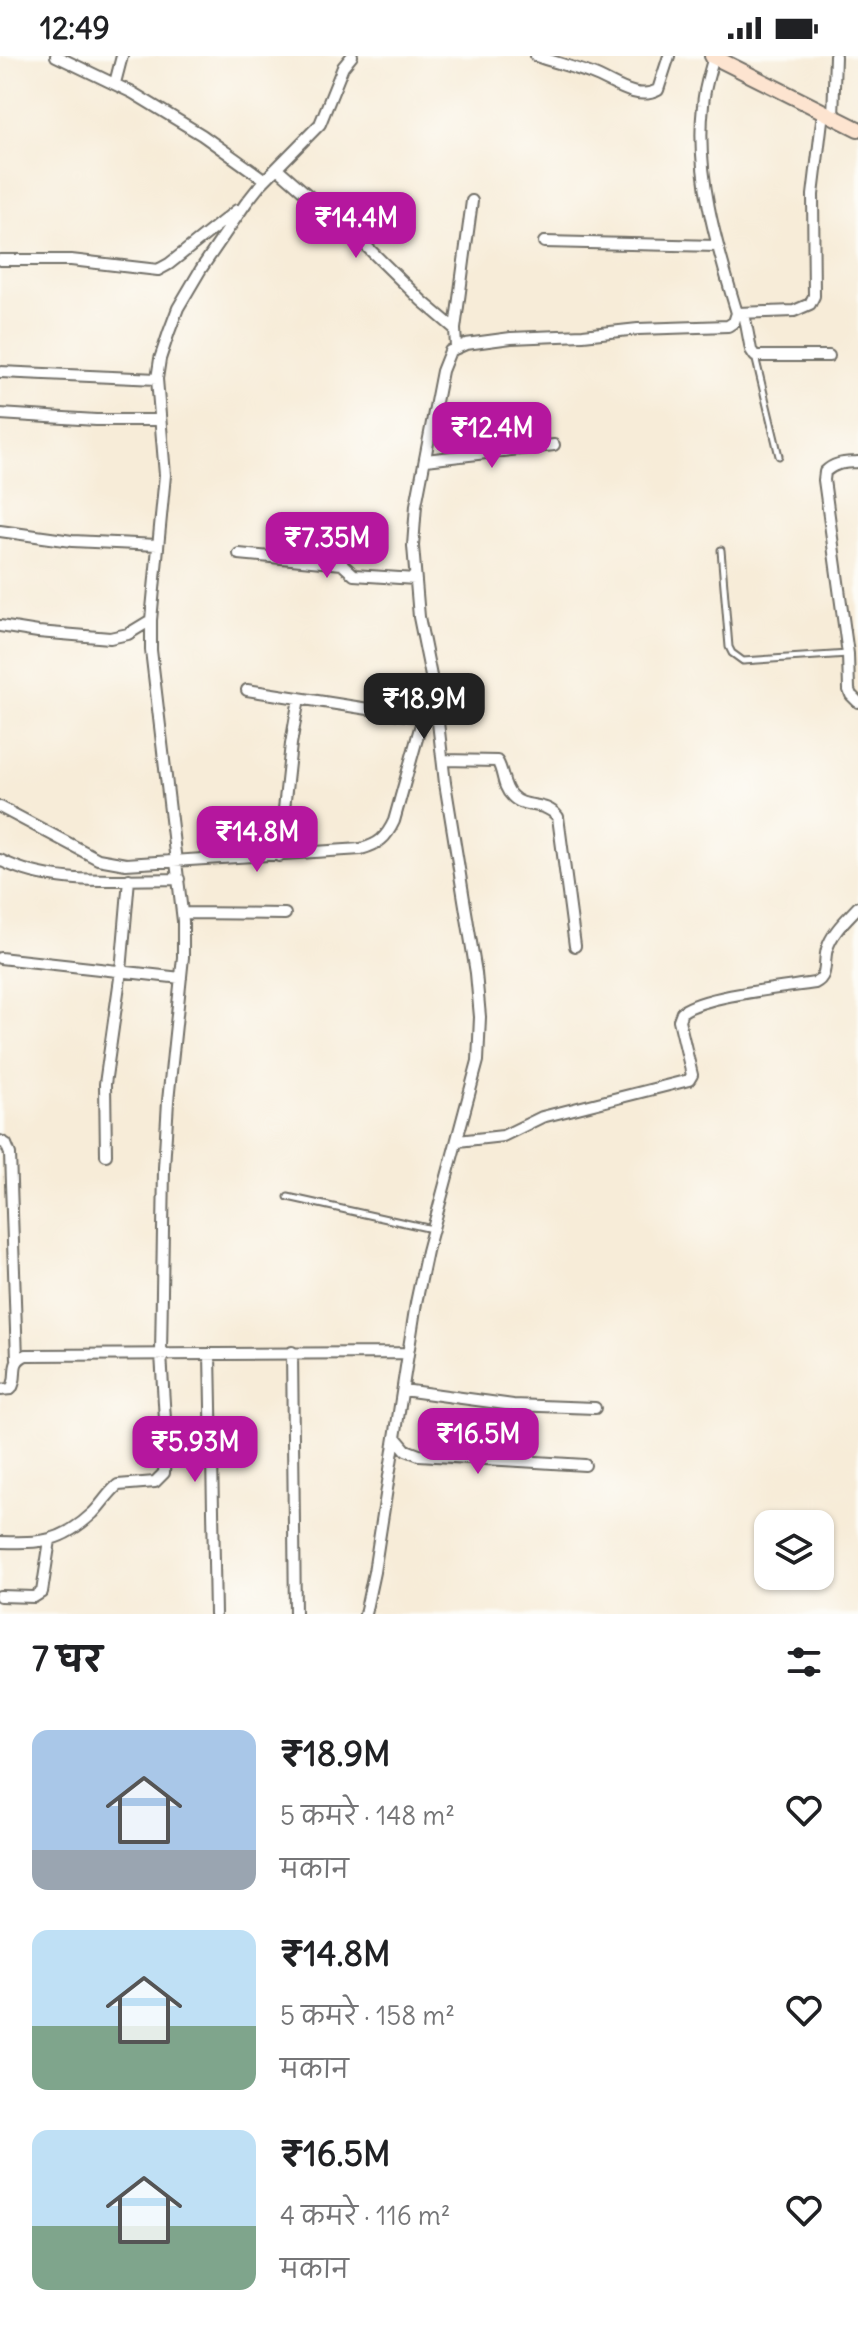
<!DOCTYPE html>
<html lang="hi">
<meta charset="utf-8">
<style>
body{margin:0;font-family:Delius,"Playpen Sans Deva",sans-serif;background:#f6f6f6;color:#202124;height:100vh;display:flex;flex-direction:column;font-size:30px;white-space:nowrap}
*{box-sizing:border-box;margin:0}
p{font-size:26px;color:#757577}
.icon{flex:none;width:44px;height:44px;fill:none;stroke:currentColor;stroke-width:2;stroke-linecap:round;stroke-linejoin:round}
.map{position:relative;height:1558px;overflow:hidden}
.details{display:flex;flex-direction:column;background:#fff;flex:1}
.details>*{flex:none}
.tools{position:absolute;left:754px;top:1454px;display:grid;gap:16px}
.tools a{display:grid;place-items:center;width:80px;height:80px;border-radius:16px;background:#fff;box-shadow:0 2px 6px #0004;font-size:40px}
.price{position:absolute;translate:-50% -68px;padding:0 18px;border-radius:16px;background:#b5179e;color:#fff;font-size:26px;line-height:52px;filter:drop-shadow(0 2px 4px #0008)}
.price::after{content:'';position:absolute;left:50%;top:48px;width:24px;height:18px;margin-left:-12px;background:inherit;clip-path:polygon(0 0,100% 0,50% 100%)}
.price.selected{background:#222;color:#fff}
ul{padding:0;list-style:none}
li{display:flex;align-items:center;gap:24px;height:200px;padding:0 32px}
li span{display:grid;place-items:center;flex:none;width:224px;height:160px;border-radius:16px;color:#555}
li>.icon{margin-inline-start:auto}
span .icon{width:96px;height:96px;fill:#fffc;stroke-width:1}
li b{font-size:34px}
h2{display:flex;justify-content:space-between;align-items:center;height:96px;padding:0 32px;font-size:34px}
.status{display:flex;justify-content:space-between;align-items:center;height:56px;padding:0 40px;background:#fff;direction:ltr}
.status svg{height:22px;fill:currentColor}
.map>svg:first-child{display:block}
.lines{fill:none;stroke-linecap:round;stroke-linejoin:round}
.lane-casing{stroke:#726f68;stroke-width:9}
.street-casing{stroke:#726f68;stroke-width:14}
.secondary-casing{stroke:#726f68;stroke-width:18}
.lane{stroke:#fff;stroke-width:5}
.street{stroke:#fff;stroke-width:10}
.secondary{stroke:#fde4d0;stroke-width:14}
</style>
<div class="status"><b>12:49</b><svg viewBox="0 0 49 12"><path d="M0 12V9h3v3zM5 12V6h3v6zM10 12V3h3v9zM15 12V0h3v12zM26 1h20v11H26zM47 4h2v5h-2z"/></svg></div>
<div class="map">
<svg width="858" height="1558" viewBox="0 0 858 1558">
<rect width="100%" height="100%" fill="#fdfcf7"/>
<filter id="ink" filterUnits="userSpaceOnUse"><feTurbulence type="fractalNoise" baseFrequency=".0125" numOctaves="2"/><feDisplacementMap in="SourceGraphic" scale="16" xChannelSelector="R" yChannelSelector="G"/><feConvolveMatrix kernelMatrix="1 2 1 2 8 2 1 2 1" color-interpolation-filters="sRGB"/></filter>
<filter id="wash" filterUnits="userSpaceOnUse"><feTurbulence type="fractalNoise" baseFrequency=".006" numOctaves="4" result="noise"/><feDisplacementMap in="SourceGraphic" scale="32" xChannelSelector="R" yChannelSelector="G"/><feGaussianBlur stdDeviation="1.8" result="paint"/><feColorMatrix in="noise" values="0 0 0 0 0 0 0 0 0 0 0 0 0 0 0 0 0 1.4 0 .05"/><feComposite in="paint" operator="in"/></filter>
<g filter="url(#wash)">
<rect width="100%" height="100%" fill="#f7ecd8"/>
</g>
<g filter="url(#ink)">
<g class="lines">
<defs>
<path id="lane" d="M755,300L779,400
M721,494L729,591L732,597L743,605L848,598
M288,1141L432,1173"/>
<path id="street" d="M56,0L133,37L202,79L265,124
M536,0C554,6 573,11 592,18C612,25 636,46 658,34L669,0
M115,27L122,0
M833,62L835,0
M277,112L364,188L422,245L455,273
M544,186L717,190
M0,204H71L158,214L169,208L237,154
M737,257L794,255L810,248L814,240L813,139L823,56
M744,257L751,294L755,300H829
M456,291L455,273L472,145
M0,316L157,323
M0,358L96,364H160
M426,404L554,389
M858,406C845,407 835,406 825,416L824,424L848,598L849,634L851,639L858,646
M0,475L72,485L158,489
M239,498L342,508L354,519L415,523
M0,570L38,576L110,582L128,578L151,564
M247,634L426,662
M443,704L497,705C504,715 502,731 512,740C525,754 545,744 558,761L575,890
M0,751L98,803L126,808L361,793C379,788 386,782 394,765L423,661
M279,800L291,688L299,642
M0,804C53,831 120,823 179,823
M182,857L285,858
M0,902L181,922
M0,1085L6,1088L10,1098L17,1303
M458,1085L503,1080L542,1061L689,1024L692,1019L679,964L682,956C706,939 783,932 815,927C829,920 823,906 827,893C832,876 847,863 858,851
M106,1099L105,1028L121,915L129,823
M292,1296L295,1558
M210,1298L215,1558
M0,1334L11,1333C20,1319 8,1307 26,1299L408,1297
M403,1334L513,1349L595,1352
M395,1381L406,1394L419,1399L585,1409
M0,1486C41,1487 61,1487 93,1457C102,1448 108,1437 118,1429L155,1426L164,1417L166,1380L161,1298L164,1112L168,1045L183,901V865L151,594V564L165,419L157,323L160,303L169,276L178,252L201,213L246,147L261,128L320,68L343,11L352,0
M0,1540L34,1541L42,1536L50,1484
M365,1558L374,1516L416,1247L427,1195L478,1005L480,961L476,917L445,727L435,640L419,561L413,490L416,449L442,315L450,295L466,288L511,282L583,279L638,273L728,270L734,266L737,257C717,190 695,120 703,49C704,32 710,16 714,0"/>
<path id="secondary" d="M712,0L858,73"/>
</defs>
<use href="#lane" class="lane-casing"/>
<use href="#street" class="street-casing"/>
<use href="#secondary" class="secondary-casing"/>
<use href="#lane" class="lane"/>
<use href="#street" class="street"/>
<use href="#secondary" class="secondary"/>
</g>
</g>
</svg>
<div class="tools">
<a><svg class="icon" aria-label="layers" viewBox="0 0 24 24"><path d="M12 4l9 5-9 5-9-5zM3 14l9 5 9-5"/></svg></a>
</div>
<b class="price" style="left:356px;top:204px">₹14.4M</b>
<b class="price" style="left:492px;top:414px">₹12.4M</b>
<b class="price" style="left:327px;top:524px">₹7.35M</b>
<b class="price selected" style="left:424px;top:685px">₹18.9M</b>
<b class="price" style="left:257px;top:818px">₹14.8M</b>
<b class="price" style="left:478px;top:1420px">₹16.5M</b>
<b class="price" style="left:195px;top:1428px">₹5.93M</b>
</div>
<section class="details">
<h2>7 घर<svg class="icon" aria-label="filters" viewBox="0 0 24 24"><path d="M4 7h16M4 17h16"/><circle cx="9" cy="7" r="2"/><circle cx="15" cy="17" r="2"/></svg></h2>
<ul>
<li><span style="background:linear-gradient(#a9c7e8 75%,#9aa5b1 0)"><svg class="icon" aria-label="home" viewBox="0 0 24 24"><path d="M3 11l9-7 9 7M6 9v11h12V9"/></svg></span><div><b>₹18.9M</b><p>5 कमरे · 148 m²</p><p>मकान</p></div><svg class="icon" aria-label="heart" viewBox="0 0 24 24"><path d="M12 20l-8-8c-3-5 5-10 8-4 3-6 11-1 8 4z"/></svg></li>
<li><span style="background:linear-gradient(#bfe0f5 60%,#7fa58c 0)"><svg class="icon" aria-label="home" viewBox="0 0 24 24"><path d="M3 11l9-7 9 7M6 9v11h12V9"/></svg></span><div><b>₹14.8M</b><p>5 कमरे · 158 m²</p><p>मकान</p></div><svg class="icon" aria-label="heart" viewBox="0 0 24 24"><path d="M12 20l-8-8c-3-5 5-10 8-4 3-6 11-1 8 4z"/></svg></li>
<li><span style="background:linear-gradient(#bfe0f5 60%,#7fa58c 0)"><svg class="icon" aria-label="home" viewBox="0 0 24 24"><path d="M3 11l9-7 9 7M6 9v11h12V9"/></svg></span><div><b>₹16.5M</b><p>4 कमरे · 116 m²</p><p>मकान</p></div><svg class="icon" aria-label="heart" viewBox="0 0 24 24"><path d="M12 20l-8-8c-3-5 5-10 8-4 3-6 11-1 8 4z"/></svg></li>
</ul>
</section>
